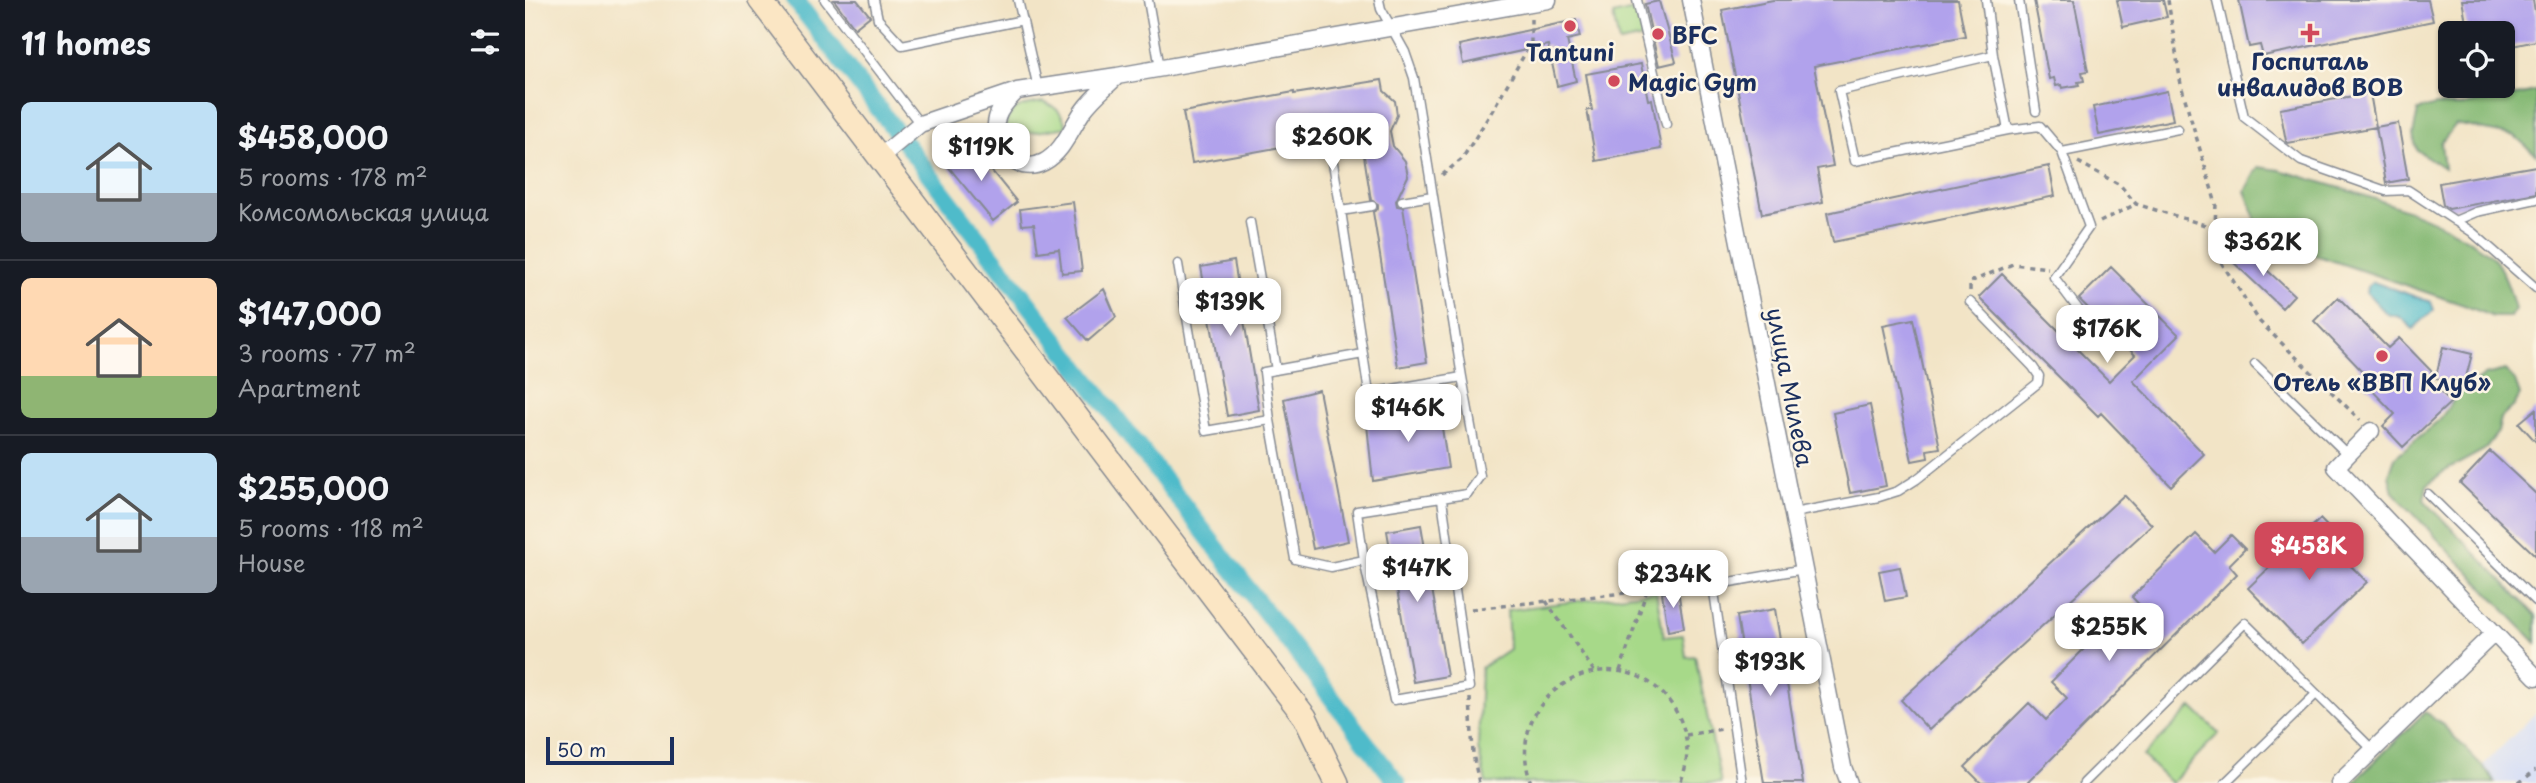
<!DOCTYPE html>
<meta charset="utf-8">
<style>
body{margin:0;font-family:"Playpen Sans",sans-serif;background:#20242c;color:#f1f3f6;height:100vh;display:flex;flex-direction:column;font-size:26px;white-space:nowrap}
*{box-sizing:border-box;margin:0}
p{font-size:23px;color:#9ea1a6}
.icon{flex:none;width:38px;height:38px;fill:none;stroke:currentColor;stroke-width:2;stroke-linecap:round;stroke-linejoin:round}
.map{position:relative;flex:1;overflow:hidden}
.panel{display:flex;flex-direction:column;background:#171b24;width:525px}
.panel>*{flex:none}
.fabs{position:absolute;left:1913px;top:21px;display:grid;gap:14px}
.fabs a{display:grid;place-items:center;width:77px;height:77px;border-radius:10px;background:#171b24;box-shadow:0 2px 5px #0004;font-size:35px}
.scale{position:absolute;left:21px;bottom:18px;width:128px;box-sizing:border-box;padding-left:7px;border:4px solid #1b2f5e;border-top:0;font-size:19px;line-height:24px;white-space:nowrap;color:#1b2f5e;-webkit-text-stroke:5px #fcf5e5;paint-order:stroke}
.price{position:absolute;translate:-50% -60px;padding:0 16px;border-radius:14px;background:#fff;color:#222;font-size:23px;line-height:46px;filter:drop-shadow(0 2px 4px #0008)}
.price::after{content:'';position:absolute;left:50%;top:42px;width:21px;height:16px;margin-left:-10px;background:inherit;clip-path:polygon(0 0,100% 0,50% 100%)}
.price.current{background:#d1495b;color:#fff}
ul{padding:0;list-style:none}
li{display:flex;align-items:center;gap:21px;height:175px;padding:0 21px}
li+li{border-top:2px solid #363941}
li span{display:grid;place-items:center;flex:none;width:196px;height:140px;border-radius:10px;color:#555}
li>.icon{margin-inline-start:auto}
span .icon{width:84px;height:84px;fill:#fffc;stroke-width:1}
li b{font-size:30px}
h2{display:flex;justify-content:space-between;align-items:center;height:84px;padding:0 21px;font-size:30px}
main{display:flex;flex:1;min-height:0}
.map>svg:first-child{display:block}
.built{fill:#cfdafa}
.green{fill:#a7d989;stroke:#618474;stroke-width:2}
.forest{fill:#85b975;stroke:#50746a;stroke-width:2}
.water{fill:#4fbbca;stroke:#357594;stroke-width:2}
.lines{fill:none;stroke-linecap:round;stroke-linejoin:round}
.canal{stroke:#4fbbca;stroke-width:18}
.building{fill:#b1a2ec}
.lane-casing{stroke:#868a92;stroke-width:11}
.street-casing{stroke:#868a92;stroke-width:19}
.secondary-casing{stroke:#868a92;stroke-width:26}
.path{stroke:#868a92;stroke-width:3.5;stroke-dasharray:5 5;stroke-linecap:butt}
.lane{stroke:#fff;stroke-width:8}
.street{stroke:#fff;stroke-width:16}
.secondary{stroke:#fbe6c4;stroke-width:23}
.poi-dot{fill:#d1495b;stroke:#fcf5e5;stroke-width:2.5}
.labels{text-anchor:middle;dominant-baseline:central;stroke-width:5;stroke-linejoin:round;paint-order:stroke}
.poi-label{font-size:23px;font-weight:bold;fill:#1b2f5e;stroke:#fcf5e5}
.street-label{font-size:23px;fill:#1b2f5e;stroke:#fcf5e5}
</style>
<main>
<section class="panel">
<h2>11 homes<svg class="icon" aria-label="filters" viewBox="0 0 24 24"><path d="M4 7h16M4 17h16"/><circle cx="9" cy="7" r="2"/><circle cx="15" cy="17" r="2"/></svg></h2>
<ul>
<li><span style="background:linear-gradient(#bfe0f5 65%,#9aa5b1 0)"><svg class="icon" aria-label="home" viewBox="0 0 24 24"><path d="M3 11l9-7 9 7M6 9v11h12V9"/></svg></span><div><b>$458,000</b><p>5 rooms · 178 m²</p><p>Комсомольская улица</p></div></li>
<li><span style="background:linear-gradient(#ffd9b3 70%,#8fb573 0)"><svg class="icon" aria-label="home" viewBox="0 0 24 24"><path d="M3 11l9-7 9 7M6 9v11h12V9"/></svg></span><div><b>$147,000</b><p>3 rooms · 77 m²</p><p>Apartment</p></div></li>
<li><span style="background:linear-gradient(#bfe0f5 60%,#9aa5b1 0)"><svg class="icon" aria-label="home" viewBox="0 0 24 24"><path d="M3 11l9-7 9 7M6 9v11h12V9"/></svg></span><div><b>$255,000</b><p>5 rooms · 118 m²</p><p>House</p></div></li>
</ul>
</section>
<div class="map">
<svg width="2011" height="783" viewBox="0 0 2011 783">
<rect width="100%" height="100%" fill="#fcf5e5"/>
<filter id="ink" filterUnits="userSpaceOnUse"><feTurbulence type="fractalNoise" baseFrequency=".0143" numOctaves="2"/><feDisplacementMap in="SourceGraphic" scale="14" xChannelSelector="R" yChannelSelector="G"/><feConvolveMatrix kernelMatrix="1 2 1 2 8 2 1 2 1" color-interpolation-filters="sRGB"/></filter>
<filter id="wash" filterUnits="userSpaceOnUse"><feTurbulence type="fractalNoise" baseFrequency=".00686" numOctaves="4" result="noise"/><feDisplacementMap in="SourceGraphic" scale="28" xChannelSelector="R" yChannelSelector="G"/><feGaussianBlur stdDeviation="1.57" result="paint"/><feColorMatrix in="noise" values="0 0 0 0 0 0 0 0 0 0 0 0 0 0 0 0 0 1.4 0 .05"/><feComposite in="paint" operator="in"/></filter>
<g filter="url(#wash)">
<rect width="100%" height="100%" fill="#f2e4c6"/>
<path class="built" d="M2011,713V783H1940Z"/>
<path class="green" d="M1113,9L1119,38L1094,43L1088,15Z
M518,102C532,107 537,113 542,127L480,137C478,109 495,105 518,102Z
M1131,591L1139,637L1158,635L1161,657L1170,656L1196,783H961L953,748L956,668L984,649L982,610Z
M1667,707L1694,733L1646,783L1618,756Z"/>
<path class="forest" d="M2011,91V155L1990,136L1931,124L1916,143L1919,168L1892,150L1888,135L1893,110L1911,105L1936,106Z
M1733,167L1755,170C1820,190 1913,212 1965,255C1977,265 1986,294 1990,309L1985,317H1968L1939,305L1746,240L1729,226L1730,216L1720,191Z
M1980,370L1990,381L1995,395L1989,406L1976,418L1973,432L1959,450L1918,472L1902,485L1899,500L2011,616V643L1868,492L1864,475L1870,457L1914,420L1932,396L1960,375Z
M1900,712L1915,722L1965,774L1970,783H1828Z"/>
<path class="water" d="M1848,282L1906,302L1909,310L1888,329L1875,317L1862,314L1842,293L1843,286Z"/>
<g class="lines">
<path class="canal" d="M270,0L872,783"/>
</g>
<g id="blocks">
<path class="building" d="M309,0H332L345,16L330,28Z
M1248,0H1433L1440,36L1289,66L1308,166L1292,169L1298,202L1237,214L1197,10Z
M1509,0H1549L1563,71L1557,72L1559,81L1553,82L1554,85L1537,88L1536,85L1531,86L1529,78L1524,79Z
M1592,0H1638L1642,17L1598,27Z
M1714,0H1903L1908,21L1738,56L1735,45L1724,47Z
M1937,0H2008L2011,17V41L1978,48V33H1943Z
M1134,1L1151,62L1134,66L1120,4Z
M1051,20L1055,37L1042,40L1051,81L1032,86L1023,45L938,64L934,45Z
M1116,64L1123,100L1127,99L1136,149L1071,161L1062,110H1067L1061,74Z
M857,80L859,91L870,101L872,115L865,131L868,146L880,161L883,176L871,201L872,206L878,207L902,362L873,367L848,212L853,209V204L846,200L834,124L776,134L778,143L667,163L658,112L769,92V94Z
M1642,91L1648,120L1574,135L1568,107Z
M1845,93L1851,127L1763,143L1761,141L1755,109Z
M1873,123L1883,179L1861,183L1851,127Z
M445,144L492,202L468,221L421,164Z
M1524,166L1530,196L1308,242L1302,213Z
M2011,166V193L1924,209L1918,205L1914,183Z
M548,202L557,271L537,273L534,249L513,252L509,224L497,225L495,209Z
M1718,248L1769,295L1757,308L1706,260Z
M709,261L734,410L702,416L676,267Z
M1586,267L1654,335L1608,381L1679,454L1646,486L1576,413L1573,416L1454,297L1477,274L1584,381L1610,355L1554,299Z
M579,289L591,317L563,341L542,317Z
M1813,297L1863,348L1874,338L1911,376L1918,347L1947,354L1939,385L1900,375L1926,402L1878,447L1858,426L1870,414L1837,380L1841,375L1789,321Z
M1388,319L1415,448L1402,450L1403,458L1387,461L1358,325Z
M794,390L823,541L788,549L759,399Z
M905,399L908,422L916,421L923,468L848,481L842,425L882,421L879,403Z
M1345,405L1361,486L1325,493L1308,413Z
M2011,409V442L1994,423Z
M1965,451L2011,494V556L1935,483Z
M1599,495L1627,525L1404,730L1376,700Z
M1795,519L1828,553L1820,560L1842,582L1777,644L1723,588Z
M896,525L922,676L888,682L862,531Z
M1671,534L1689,552L1706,535L1720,549L1704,565L1712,574L1502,783H1456L1440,767L1504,703L1521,720L1542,698L1526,682L1590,618L1608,635L1626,617L1607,597Z
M1375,567L1381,597L1360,601L1354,571Z
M1153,590L1159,628L1143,631L1137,593Z
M1250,609L1278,783H1239L1212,616Z"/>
</g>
</g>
<g filter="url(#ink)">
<use href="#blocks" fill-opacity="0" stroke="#868a92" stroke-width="2"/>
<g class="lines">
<defs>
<path id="lane" d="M300,0L395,124
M349,0L353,19L377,45L498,20
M493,0L513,88
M623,0L635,68
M854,0L856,9L880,52L889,78L937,377L955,476L942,494L832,511L839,560L869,700L944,687L917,500
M1112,0L1141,124
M1461,0L1468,55L1483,130L1330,161L1314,91L1468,55
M1494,0L1511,111
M1692,0L1719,117L1776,161L1861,191L1883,190L1947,232L2011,288
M1483,130L1515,126L1537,152L1653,129
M806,151L816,211
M1537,152L1564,227L1529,277L1583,349
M877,201L907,196
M847,206L816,211L844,393L937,377
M1930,221L1951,212L2011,199
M725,222L751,370
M653,264L681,431L745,420
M838,354L739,372L745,420L770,559L806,567L839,560
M1730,364L1823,455
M1903,494L2011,601
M1268,513L1354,497L1373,491L1392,479L1513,383L1514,376L1508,367L1445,302
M1217,783L1188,585L1279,569
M1559,783L1720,623L1848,750
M1700,783L1791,694"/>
<path id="street" d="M1166,0L1318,767L1324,783
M491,92C484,99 475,107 472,118C465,145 490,177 519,162C538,152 546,128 558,111C567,98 581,87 592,76
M355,157L395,124L492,91L592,76L1023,0
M1846,431L1811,467L2011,677
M1814,783L1969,633"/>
<path id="secondary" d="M235,0L780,717L812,783"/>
</defs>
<use href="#lane" class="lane-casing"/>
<use href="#street" class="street-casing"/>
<use href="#secondary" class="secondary-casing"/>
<path class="path" d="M1643,0L1656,85L1691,204L1689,246L1692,256L1735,322L1835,420
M1553,162L1595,185L1611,204L1690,228
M917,175L937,159L967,111L1006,43V19
M1575,222L1611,204
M1445,291V282L1488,264L1523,268
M1021,601L1069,671
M946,609L1178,585
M1095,671L1122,590
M945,698L948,754L954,783
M1161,735L1197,729
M1006,783C972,686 1105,624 1153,715C1164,736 1165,761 1155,783
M1994,783L2011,770"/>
<use href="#lane" class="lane"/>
<use href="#street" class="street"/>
<use href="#secondary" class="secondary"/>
</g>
</g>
<g class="poi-dot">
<circle cx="1045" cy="26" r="7"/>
<path d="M1781.5 22.5h7v7h7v7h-7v7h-7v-7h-7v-7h7z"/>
<circle cx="1133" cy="34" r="7"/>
<circle cx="1089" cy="81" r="7"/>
<circle cx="1857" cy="356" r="7"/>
</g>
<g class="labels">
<g class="poi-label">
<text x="1147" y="34" text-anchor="start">BFC</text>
<text x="1045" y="51">Tantuni</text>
<text x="1785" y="60">Госпиталь<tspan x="1785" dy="26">инвалидов ВОВ</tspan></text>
<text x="1103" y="81" text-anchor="start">Magic Gym</text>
<text x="1857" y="381">Отель «ВВП Клуб»</text>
</g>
<g class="street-label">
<text transform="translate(1266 387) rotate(79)">улица Милева</text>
</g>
</g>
</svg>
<div class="fabs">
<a><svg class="icon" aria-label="locate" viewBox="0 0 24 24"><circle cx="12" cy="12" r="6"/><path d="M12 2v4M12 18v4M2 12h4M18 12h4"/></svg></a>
</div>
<div class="scale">50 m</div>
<b class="price" style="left:807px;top:173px">$260K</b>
<b class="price" style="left:456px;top:183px">$119K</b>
<b class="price" style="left:1738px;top:278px">$362K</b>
<b class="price" style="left:705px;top:338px">$139K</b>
<b class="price" style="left:1582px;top:365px">$176K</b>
<b class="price" style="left:883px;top:444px">$146K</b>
<b class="price current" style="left:1784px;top:582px">$458K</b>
<b class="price" style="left:892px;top:604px">$147K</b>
<b class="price" style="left:1148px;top:610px">$234K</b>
<b class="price" style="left:1584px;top:663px">$255K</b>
<b class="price" style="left:1245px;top:698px">$193K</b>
</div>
</main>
